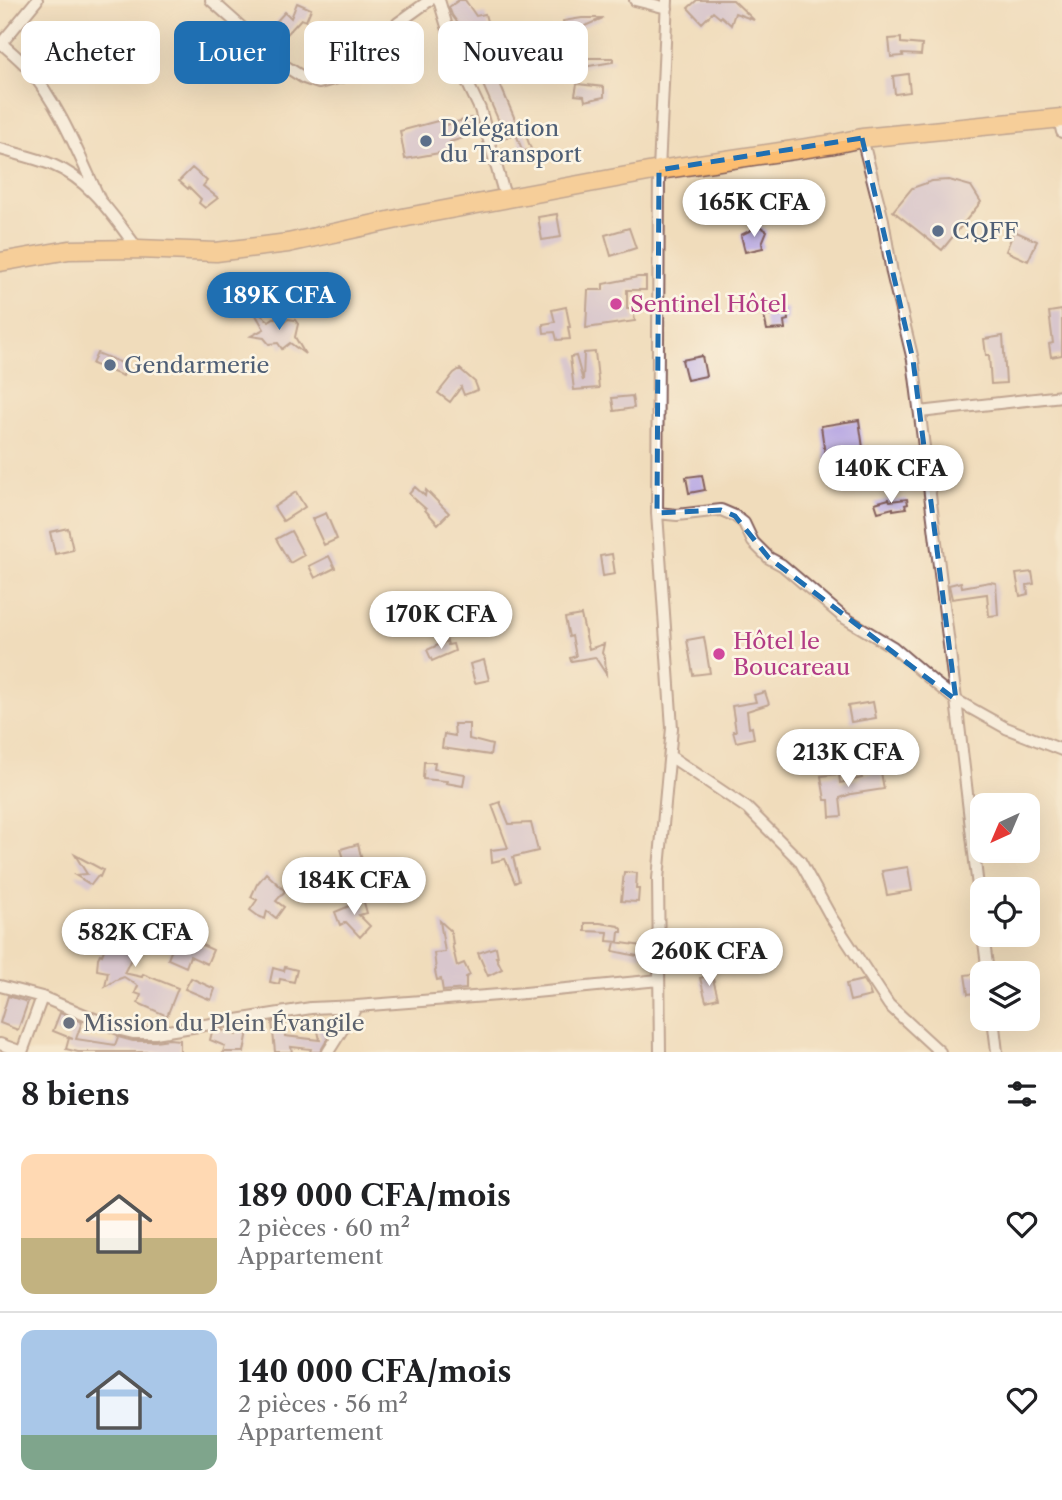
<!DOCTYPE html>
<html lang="fr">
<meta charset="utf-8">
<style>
body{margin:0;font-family:"Libre Caslon Text",serif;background:#f2f2f2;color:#202124;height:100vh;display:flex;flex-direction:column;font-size:26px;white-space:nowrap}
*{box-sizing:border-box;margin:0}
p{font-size:23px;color:#757577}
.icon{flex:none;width:38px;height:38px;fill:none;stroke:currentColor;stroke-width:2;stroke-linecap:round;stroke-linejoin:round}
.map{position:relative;height:1052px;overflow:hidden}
.details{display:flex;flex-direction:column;background:#fff;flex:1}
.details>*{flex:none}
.hud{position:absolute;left:21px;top:21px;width:700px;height:63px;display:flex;gap:14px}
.needle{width:46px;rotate:224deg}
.buttons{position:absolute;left:970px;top:793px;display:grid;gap:14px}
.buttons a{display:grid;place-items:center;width:70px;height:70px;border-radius:14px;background:#fff;box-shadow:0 7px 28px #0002;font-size:35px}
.price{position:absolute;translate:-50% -60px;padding:0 16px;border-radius:24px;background:#fff;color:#222;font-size:23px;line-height:46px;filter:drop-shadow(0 2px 4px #0008)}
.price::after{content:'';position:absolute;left:50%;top:42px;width:21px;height:16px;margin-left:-10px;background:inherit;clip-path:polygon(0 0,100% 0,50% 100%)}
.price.current{background:#1f6fb2;color:#fff}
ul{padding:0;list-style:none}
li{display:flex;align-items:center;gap:21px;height:175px;padding:0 21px}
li+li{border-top:2px solid #e0e0e0}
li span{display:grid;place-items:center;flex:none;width:196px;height:140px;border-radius:14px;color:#555}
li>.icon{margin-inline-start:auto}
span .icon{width:84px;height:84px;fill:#fffc;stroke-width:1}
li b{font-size:30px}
h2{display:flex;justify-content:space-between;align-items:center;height:84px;padding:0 21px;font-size:30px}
.chip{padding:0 24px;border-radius:14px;background:#fff;box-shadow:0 7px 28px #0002;font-size:24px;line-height:63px}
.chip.current{background:#1f6fb2;color:#fff}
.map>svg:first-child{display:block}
.building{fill:#bbace3}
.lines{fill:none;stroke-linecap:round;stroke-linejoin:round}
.minor-casing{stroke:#84615d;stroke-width:14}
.primary-casing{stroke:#84615d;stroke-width:21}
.minor{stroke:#fff;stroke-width:10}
.primary{stroke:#fcbd6f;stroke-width:18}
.marked{fill:none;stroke:#1f6fb2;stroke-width:5;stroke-dasharray:14 9;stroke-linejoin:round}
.service-dot{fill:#5c6f8a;stroke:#fcf5e5;stroke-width:2.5}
.hotel-dot{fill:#d1479c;stroke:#fcf5e5;stroke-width:2.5}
.worship-dot{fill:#6b7280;stroke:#fcf5e5;stroke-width:2.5}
.labels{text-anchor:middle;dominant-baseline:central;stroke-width:5;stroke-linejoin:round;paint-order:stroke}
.service-label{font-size:23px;fill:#4e5e75;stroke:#fcf5e5;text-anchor:start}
.hotel-label{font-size:23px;fill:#b23c85;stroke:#fcf5e5;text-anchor:start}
.worship-label{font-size:23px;fill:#5b616d;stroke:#fcf5e5;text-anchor:start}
</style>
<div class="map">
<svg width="1062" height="1052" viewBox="0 0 1062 1052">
<rect width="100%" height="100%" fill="#fcf5e5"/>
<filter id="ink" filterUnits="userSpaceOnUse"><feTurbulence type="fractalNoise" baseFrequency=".0143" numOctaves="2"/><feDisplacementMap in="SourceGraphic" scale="14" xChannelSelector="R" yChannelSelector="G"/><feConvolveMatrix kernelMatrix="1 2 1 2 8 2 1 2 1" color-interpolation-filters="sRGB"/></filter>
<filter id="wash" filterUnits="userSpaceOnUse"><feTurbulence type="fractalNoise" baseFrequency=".00686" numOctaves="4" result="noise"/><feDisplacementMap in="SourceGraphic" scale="28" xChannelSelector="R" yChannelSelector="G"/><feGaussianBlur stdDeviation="1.57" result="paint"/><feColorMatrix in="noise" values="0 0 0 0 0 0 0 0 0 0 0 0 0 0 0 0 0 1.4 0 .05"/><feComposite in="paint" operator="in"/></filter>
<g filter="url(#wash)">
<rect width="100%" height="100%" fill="#f0dcbb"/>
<g id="blocks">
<path class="building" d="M459,0H465L476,16L485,14L492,40L484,42L482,35L464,43L459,30L462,29L452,15L449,7Z
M697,0H733L754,20L735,13L731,25L721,16L720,18L713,12L702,23L688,8Z
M297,3L311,9L306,21L301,19L280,42L271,35L278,26L275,23L285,12L291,18Z
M582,18H603L580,28L581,33L565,35L563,21Z
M901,38V43L922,45L921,55L902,54L903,56L891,57L889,39Z
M558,58L559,63L589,58H613V62L548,73L546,60Z
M491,63L517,124L526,122L529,132L525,133L531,149L523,152L516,134L504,138L498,119L476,69Z
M908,74L910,92L895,94L893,76Z
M577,84L604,87V97L585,101L584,96L575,95Z
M471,118L476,134L450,142L451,151L405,159L400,131L445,119L446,125Z
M192,168L207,181L203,186L218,198L205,208L199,203L201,199L189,187L188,189L179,181Z
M949,180L971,186L981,202L942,250L893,211L912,188L932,181Z
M557,214L561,237L542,240L538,217Z
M759,226L767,231L762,243L763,248L745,252L741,235Z
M629,228L636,248L611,256L605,235Z
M1014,231L1037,241L1028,261L1006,251Z
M638,277H646V290H627V309H633L635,321L586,328L588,290H603V284Z
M566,307L570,327H568L570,339L557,340L555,332L544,333L543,324L555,322L552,310Z
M787,307L788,320L784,321L785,329L767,330L764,316L772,314L771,309Z
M252,308L269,321L275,317L283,323L288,319L295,320L298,324L295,337L305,354L290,343L282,349L278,343L269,344L264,338L251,336L264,329Z
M1062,310V355L1051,357L1049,344L1053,343L1049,312Z
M1003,336L1006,383L991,384L989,355H986L984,339Z
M595,352L599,388L574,390L570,357L576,356L583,381L584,353Z
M97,353L127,365L123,376L92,364Z
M702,356L706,376L687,380L682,360Z
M460,369L475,382L478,390L464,395L461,387L450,402L438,393L454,373Z
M632,396L634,408L614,411L612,398Z
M859,420L863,448L868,447L870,460L894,456L896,464L889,466V468L861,475L859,466L836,469L834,462H826L821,426Z
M702,475L705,490L689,493L686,477Z
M415,487L425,496L426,490L449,513L438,524L425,510L426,509L409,494Z
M296,492L305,507L283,521L274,507Z
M889,499L890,501L907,499L908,504L905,505L906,508L893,510V508L878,512L875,503Z
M326,513L337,539L324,545L312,519Z
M68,528L73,550L55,554L50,532Z
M291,531L304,555L290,563L276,539Z
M612,554L615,574L603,576L600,556Z
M329,556L335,568L315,578L309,566Z
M1032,572L1034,584L1027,585L1028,594L1020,596L1016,574Z
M961,582L962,587L990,582L996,583L998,615L989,616L987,594L952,599L949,585Z
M581,615L589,649L604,644L602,653L605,658L606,674L595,657L571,661L570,658L576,656L572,636L569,637L565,618Z
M704,637L710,673L693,675L687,640Z
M447,641L448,645L453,644L455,651L432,661L427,650Z
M484,660L489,680L475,683L470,664Z
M765,692L769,704L747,711L749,728L752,727L754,738L736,742L733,731H736L732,706L756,702L754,695Z
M873,702L876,718L851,722L848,706Z
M454,724H469V739L492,745L490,755L442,748L444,734L455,736Z
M424,762H435L434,769L465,774L463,786L446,783L447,781L423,779Z
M881,772L884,789L851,794L840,798L842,816L830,817L829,800H825L821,776L839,774L840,783L862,778L861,775Z
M500,802L509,824L531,823L538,851L513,857L519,881L515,883L505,859L492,862L491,850L508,848L492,805Z
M358,844L362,860L351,863L360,872L346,884L333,871L344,859L341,849Z
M75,855L103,870L100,877L98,876L91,885L75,875L87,874Z
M908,867L912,891L887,895L882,871Z
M624,872L637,873L636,889H639L638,902L621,901Z
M266,873L285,891L276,901L284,907L276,918L267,911L265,919L258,916L250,910L257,900L251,897L257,884Z
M363,899L367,913L359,915L370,926L360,937L346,922L340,925L335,912L352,905L351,903Z
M136,917L150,923L144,938L142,937L124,973L142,977L143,974L178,988L167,1016L138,1003L141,995L135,993L138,986L124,977L116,980L105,987L108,972L97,970L98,958L100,954L102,955L111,932L128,938Z
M440,921L451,931L453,944H452L457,966L464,963L470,975L466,977V989L443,991L441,979L437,980L435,971L436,970L434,953L445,952Z
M585,923H600L619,926L622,929V932H619L618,942L607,941L608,932L585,931Z
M178,934L213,950L207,964L190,956L186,967L168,959Z
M615,942L643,946L642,957L613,951Z
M496,947L498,957H496L502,969L488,976L478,953Z
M285,967L297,970L294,982L280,979L279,984L270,982L273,968L284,971Z
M980,973L982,992L968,994L965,975Z
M712,975L718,998L706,1001L700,978Z
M191,978L215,989L211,1000L185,989Z
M863,980L869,990L871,996L850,1001L846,984Z
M8,996L28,1002L18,1030L0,1023Z
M60,1013L82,1022L76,1039L115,1045L118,1037L133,1041H155L169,1039L180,1040V1052H78L66,1049L69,1038L73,1039L53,1031Z
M328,1019L331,1033L320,1052H310L311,1049L291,1047L292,1052H275L272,1022L284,1020L285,1036L320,1040L316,1022Z
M249,1026L244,1052H223L225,1046L210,1040L212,1032L222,1030L236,1035L237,1028Z"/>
</g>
</g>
<g filter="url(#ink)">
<use href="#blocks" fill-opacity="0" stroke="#84615d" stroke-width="2"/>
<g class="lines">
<defs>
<path id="minor" d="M211,0L285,66L304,78L319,83L345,76L358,68L398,23L430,0
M439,0L458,63L480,109L506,200
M635,0L667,8
M0,42C9,50 20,59 28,68C60,106 78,153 99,198
M0,45L37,0
M1059,119L1062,132
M862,138L883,220L892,273L913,360L956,700L982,921
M0,149C17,154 36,158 53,165C92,181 113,217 138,249
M920,412L1062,396
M657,513L677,515L721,510L735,516L744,523L753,542L769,558L782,565L843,617L893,647L935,683L956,700L1006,728L1062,750
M670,756L747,808L800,861L831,917L889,1005L940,1052
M983,934L988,973
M0,986L42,997L121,1030L133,1033H155L311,1008L357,1006L525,993L659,980
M993,1018L997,1052
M0,1044L22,1052
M22,1052L42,997
M328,1052L357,1006
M660,1052L658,879L672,728L657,513L659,170L667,0"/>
<path id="primary" d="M0,262L69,250L138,249L216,252L288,243L407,217L659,170L834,144L862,138L1062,118"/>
</defs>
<use href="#minor" class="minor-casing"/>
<use href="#primary" class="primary-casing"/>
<use href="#minor" class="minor"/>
<use href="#primary" class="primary"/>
</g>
</g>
<path d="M0 0H1062V1052H0ZM862,138L913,360L956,700L769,558L735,516L721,510L657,513L659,170Z" fill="#f0dcbb" fill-opacity=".55" fill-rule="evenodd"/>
<path class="marked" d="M862,138L913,360L956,700L769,558L735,516L721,510L657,513L659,170Z"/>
<g class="service-dot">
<circle cx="426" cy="141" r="7"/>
<circle cx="938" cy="231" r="7"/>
<circle cx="110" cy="365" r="7"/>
</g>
<g class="hotel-dot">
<circle cx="616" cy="304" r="7"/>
<circle cx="719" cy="654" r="7"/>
</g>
<circle class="worship-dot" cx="69" cy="1023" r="7"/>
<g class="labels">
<g class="service-label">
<text x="440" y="128">Délégation<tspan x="440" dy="26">du Transport</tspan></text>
<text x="952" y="231">CQFF</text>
<text x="124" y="365">Gendarmerie</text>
</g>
<g class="hotel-label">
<text x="630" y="304">Sentinel Hôtel</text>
<text x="733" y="641">Hôtel le<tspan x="733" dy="26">Boucareau</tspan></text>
</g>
<g class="worship-label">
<text x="83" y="1023">Mission du Plein Évangile</text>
</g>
</g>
</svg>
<div class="buttons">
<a><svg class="needle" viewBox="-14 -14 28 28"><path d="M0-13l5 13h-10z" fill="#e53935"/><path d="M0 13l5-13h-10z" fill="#757577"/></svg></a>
<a><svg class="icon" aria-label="locate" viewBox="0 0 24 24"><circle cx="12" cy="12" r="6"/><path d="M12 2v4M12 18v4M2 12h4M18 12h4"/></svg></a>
<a><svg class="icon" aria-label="layers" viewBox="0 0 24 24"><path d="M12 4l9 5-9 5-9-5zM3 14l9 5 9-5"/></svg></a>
</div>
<b class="price" style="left:754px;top:239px">165K CFA</b>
<b class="price current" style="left:279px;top:332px">189K CFA</b>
<b class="price" style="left:891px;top:505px">140K CFA</b>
<b class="price" style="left:441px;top:651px">170K CFA</b>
<b class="price" style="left:848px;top:789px">213K CFA</b>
<b class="price" style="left:354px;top:917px">184K CFA</b>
<b class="price" style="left:135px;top:969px">582K CFA</b>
<b class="price" style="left:709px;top:988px">260K CFA</b>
<div class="hud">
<a class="chip">Acheter</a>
<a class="chip current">Louer</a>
<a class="chip">Filtres</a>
<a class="chip">Nouveau</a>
</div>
</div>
<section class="details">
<h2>8 biens<svg class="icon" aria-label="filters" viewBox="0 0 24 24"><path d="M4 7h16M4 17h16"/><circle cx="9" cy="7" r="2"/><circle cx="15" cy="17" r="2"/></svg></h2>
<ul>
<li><span style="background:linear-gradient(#ffd9b3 60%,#c2b280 0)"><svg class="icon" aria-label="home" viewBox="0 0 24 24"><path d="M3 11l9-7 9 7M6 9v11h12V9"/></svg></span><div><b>189 000 CFA/mois</b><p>2 pièces · 60 m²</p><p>Appartement</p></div><svg class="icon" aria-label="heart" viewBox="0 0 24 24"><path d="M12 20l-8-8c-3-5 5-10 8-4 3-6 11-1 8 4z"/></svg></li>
<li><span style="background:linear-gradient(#a9c7e8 75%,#7fa58c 0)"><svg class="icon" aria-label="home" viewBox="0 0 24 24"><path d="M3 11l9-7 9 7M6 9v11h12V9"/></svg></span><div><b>140 000 CFA/mois</b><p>2 pièces · 56 m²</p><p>Appartement</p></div><svg class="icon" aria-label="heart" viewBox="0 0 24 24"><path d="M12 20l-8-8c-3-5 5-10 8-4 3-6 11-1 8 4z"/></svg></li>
</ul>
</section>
